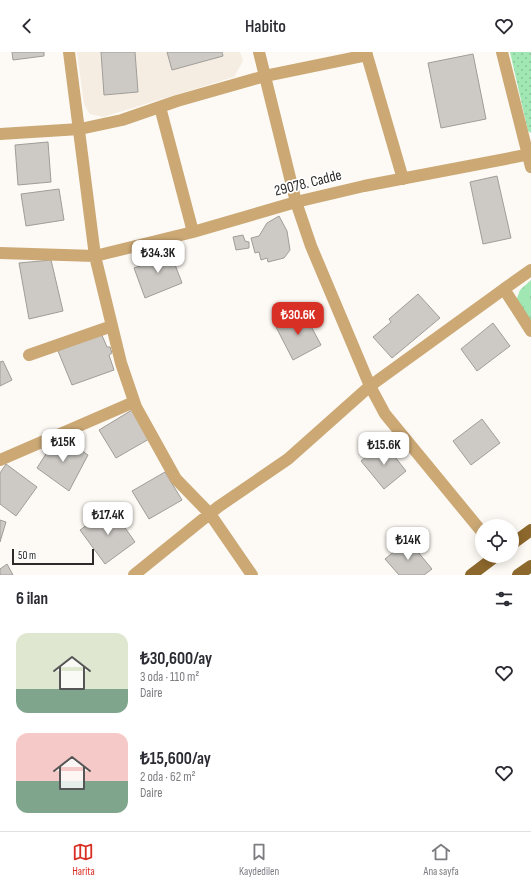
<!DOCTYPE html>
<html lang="tr">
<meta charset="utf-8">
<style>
body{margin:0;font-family:"Sofia Sans Condensed",sans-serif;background:#f2f2f3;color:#2b2b33;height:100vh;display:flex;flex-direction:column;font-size:15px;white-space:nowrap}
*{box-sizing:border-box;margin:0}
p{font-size:13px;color:#7c7c81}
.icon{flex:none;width:22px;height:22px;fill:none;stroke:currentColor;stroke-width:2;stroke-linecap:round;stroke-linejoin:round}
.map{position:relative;height:523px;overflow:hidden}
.details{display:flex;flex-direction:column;background:#fff;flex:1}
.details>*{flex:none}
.tools{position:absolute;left:475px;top:467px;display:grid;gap:8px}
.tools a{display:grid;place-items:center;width:44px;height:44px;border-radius:50%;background:#fff;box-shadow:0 2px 10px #0003;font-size:20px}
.scale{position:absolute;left:12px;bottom:10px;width:82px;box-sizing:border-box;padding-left:4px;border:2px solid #2d2b2a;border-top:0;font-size:11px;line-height:14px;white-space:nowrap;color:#2d2b2a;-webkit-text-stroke:3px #fff;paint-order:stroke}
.price{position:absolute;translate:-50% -34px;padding:0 9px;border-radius:8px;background:#fff;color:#222;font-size:13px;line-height:26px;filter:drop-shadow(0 1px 2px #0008)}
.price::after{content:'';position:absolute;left:50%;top:24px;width:12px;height:9px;margin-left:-6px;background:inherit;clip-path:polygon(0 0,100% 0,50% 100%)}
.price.on{background:#d93025;color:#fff}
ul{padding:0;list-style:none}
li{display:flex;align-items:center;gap:12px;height:100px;padding:0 16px}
li span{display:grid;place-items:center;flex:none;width:112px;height:80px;border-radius:12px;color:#555}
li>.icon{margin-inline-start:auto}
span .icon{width:48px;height:48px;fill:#fffc;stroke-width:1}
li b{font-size:17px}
h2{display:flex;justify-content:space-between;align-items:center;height:48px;padding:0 16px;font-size:17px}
header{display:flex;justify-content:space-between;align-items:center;height:52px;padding:0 16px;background:#fff;font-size:18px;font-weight:600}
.tabs{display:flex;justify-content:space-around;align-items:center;height:56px;border-top:1px solid #e1e1e2;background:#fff;font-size:11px;color:#7c7c81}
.tabs a{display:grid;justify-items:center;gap:2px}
.tabs .on{color:#d93025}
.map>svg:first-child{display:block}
.built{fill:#f5ede2}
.grass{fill:url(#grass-dots)}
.park{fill:url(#park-tufts)}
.building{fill:#cdcac5;stroke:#a09d99}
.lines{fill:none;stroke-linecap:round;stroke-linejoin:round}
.minor{stroke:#cba874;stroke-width:12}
.major{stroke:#8d682c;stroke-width:12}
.labels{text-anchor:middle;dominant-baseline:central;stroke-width:3.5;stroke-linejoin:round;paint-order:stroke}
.street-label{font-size:15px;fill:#2d2b2a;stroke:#fff}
</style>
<header><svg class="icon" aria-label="back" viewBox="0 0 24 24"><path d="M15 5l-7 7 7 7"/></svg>Habito<svg class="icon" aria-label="heart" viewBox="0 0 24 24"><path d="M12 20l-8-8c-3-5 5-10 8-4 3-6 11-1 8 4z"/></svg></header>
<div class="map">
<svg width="531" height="523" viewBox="0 0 531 523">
<defs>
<pattern id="grass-dots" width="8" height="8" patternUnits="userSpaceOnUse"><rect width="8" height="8" fill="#a0e7b3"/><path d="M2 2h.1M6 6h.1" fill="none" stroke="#8ac69a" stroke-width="1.8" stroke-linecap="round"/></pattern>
<pattern id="park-tufts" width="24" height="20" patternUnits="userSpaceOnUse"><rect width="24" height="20" fill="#a0e7b3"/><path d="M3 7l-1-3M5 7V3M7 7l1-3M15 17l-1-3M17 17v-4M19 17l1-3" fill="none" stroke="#8ac69a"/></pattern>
</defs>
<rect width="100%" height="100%" fill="#fdf9f4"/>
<path class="built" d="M77,0H240L243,9L234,25L103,65L90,62L84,52Z"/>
<path class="grass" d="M510,0H531V81L528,79Z"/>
<path class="park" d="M531,228V273L516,249L520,238Z"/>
<path class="building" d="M12,0H44V4L13,8Z
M101,0H135L138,40L104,43Z
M167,0H222L223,4L172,18Z
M473,2L486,67L441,76L428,11Z
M48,90L51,130L18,133L15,93Z
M497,124L511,186L483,192L470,130Z
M59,137L64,168L26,174L21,142Z
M279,164L287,179L290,198L284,206L268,210L267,206L261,208L259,200L255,201L251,186L259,184L267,171Z
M243,183L245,189L249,190V196L236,198L233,185Z
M172,197L176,208L174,210L182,231L145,246L134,216L143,213L141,209Z
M51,208L63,259L29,267L19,211Z
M418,242L440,266L392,306L373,285L391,270L389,267Z
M304,261L321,293L293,308L276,275Z
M493,271L510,294L477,319L461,297Z
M101,281L107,295H110L112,301L109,303L114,318L72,333L58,299Z
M3,309L12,328L0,334V310Z
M132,358L149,387L116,406L99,378Z
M482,367L500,391L471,413L453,389Z
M58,383L88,403L69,439L37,416Z
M384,391L406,419L384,437L361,409Z
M6,412L37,435L16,464L0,452V421Z
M165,420L182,448L149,467L132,439Z
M111,456L135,490L105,512L80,478Z
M0,468L6,470L0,490Z
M408,488L432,517L424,523H399L385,507Z
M7,512L13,523H0V517Z"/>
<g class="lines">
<path class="minor" d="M69,0L95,204L121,311L136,355L176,427L210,462L252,523
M259,0L296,150L311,194L370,334L385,362L482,480
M366,0L403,127
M502,0L531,115
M160,55L193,180
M0,82L80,77L122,68L177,49L265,24L367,3
M0,201L95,204L193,180L296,150L364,134L531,102
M531,218L504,237L531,279
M29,303L112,274
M0,408L134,350
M134,523L218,455L288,407L370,334L504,237"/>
<path class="major" d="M512,492L531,478
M471,523L496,504
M518,523L531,514"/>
</g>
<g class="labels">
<g class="street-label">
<text transform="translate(308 131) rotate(-14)">29078. Cadde</text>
</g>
</g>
</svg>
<div class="tools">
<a><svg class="icon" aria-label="locate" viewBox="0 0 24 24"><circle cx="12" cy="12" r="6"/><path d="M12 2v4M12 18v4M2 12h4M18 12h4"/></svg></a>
</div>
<div class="scale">50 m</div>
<b class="price" style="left:158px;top:222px">₺34.3K</b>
<b class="price on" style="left:298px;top:284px">₺30.6K</b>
<b class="price" style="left:63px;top:411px">₺15K</b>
<b class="price" style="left:384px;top:414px">₺15.6K</b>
<b class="price" style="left:108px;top:484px">₺17.4K</b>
<b class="price" style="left:408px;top:509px">₺14K</b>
</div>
<section class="details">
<h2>6 ilan<svg class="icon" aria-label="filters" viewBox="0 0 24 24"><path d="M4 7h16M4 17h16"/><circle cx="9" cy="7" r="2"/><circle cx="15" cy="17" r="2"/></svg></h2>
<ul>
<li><span style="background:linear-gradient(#dfe7d0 70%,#7fa58c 0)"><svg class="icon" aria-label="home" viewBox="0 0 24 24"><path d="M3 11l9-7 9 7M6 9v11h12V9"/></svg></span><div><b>₺30,600/ay</b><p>3 oda · 110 m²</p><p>Daire</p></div><svg class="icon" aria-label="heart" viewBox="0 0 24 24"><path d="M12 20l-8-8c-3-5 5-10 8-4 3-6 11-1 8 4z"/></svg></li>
<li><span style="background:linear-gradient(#f6c9c9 60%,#7fa58c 0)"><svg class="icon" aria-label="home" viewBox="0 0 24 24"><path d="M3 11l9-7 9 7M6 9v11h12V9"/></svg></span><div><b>₺15,600/ay</b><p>2 oda · 62 m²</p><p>Daire</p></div><svg class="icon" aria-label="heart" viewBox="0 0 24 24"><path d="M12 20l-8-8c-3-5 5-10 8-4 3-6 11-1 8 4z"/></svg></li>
</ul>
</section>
<nav class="tabs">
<a class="on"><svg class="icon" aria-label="map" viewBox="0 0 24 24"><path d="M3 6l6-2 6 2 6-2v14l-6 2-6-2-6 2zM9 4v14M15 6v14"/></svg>Harita</a>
<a><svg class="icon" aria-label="saved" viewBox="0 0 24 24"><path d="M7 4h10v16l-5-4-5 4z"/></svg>Kaydedilen</a>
<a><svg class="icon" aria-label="home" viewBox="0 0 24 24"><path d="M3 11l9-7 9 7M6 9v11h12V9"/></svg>Ana sayfa</a>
</nav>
